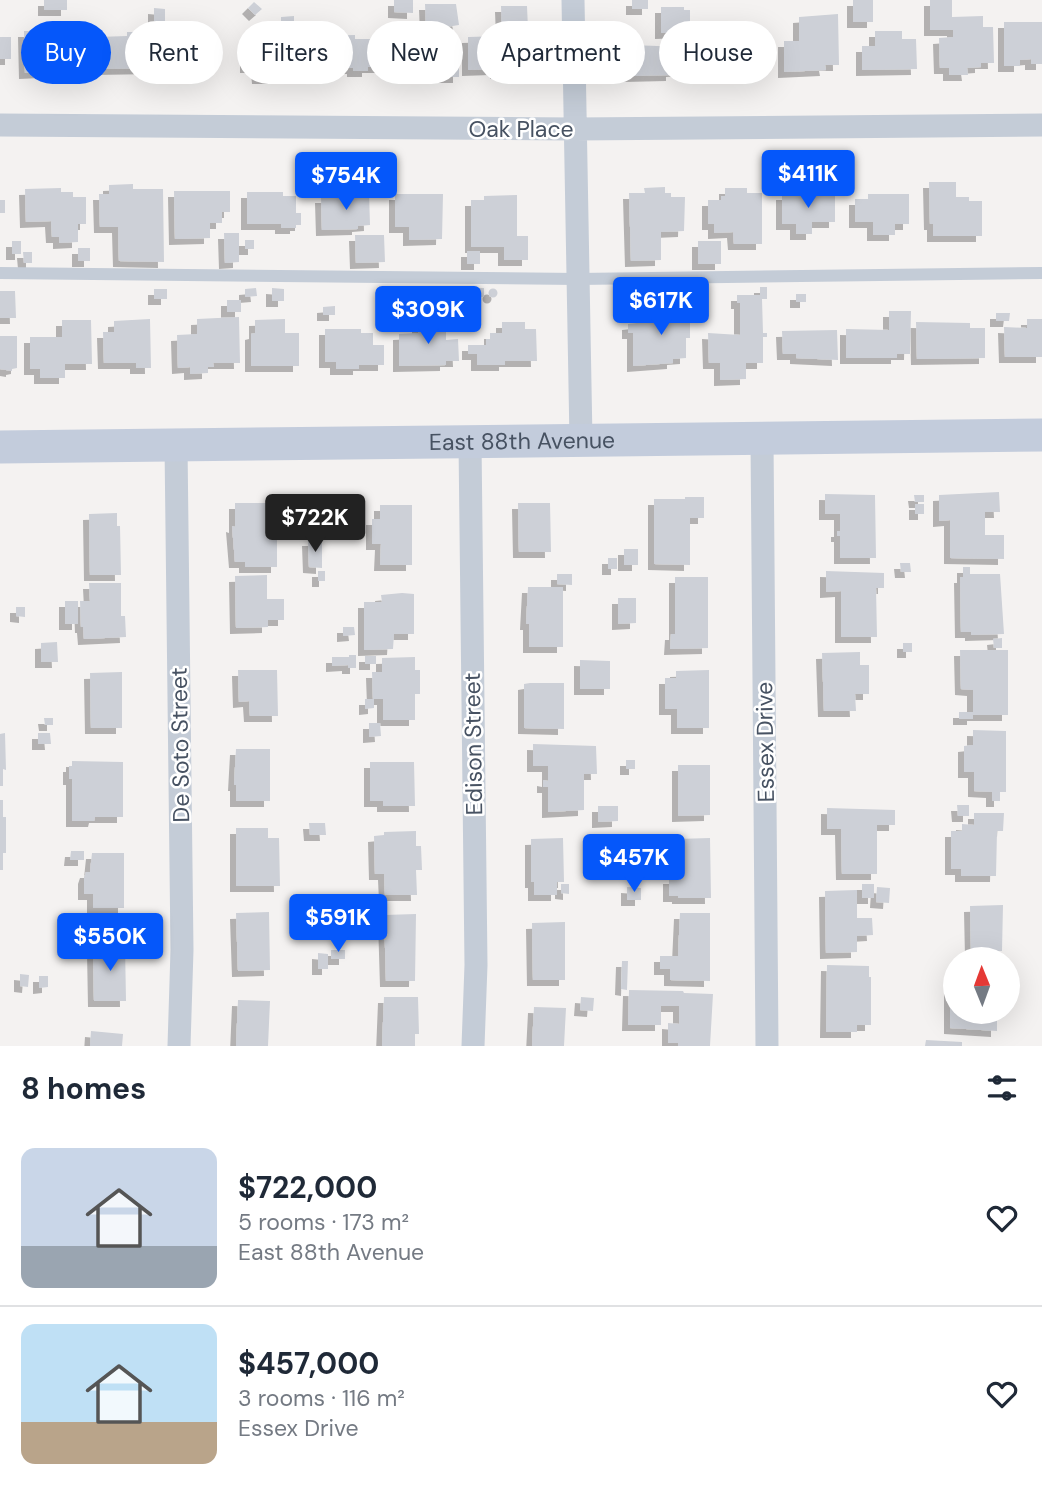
<!DOCTYPE html>
<meta charset="utf-8">
<style>
body{margin:0;font-family:"DM Sans",sans-serif;background:#f6f6f7;color:#1f2937;height:100vh;display:flex;flex-direction:column;font-size:26px;white-space:nowrap}
*{box-sizing:border-box;margin:0}
p{font-size:23px;color:#747a83}
.icon{flex:none;width:38px;height:38px;fill:none;stroke:currentColor;stroke-width:2;stroke-linecap:round;stroke-linejoin:round}
.map{position:relative;height:1046px;overflow:hidden}
.drawer{display:flex;flex-direction:column;background:#fff;flex:1}
.drawer>*{flex:none}
.banner{position:absolute;left:21px;top:21px;width:1001px;height:63px;display:flex;gap:14px}
.needle{width:46px;rotate:359deg}
.buttons{position:absolute;left:943px;top:947px;display:grid;gap:14px}
.buttons a{display:grid;place-items:center;width:77px;height:77px;border-radius:50%;background:#fff;box-shadow:0 7px 28px #0002;font-size:35px}
.price{position:absolute;translate:-50% -60px;padding:0 16px;border-radius:7px;background:#0557fa;color:#fff;font-size:23px;line-height:46px;filter:drop-shadow(0 2px 4px #0008)}
.price::after{content:'';position:absolute;left:50%;top:42px;width:21px;height:16px;margin-left:-10px;background:inherit;clip-path:polygon(0 0,100% 0,50% 100%)}
.price.active{background:#222;color:#fff}
ul{padding:0;list-style:none}
li{display:flex;align-items:center;gap:21px;height:175px;padding:0 21px}
li+li{border-top:2px solid #e0e1e3}
li span{display:grid;place-items:center;flex:none;width:196px;height:140px;border-radius:14px;color:#555}
li>.icon{margin-inline-start:auto}
span .icon{width:84px;height:84px;fill:#fffc;stroke-width:1}
li b{font-size:30px}
h2{display:flex;justify-content:space-between;align-items:center;height:84px;padding:0 21px;font-size:30px}
.pill{padding:0 24px;border-radius:32px;background:#fff;box-shadow:0 7px 28px #0002;font-size:24px;line-height:63px}
.pill.active{background:#0557fa;color:#fff}
.map>svg:first-child{display:block}
.building{fill:#cdd0d7;filter:url(#shadow)}
.lines{fill:none;stroke-linecap:round;stroke-linejoin:round}
.service{stroke:#c4ccd7;stroke-width:12}
.minor{stroke:#c4ccd7;stroke-width:23}
.secondary{stroke:#c3ccdc;stroke-width:33}
.labels{text-anchor:middle;dominant-baseline:central;stroke-width:5;stroke-linejoin:round;paint-order:stroke}
.street-label{font-size:23px;fill:#475262;stroke:#fff}
</style>
<div class="map">
<svg width="1042" height="1046" viewBox="0 0 1042 1046">
<defs>
<filter id="shadow"><feDropShadow dx="-6" dy="6" stdDeviation="0" flood-color="#0004"/></filter>
</defs>
<rect width="100%" height="100%" fill="#f4f2f1"/>
<path class="building" d="M44,0H67V10H44Z
M394,0H413V13L394,12Z
M632,0H648V9H632Z
M853,0H873V22H853Z
M930,0H952V17L983,16V27H993L994,63H981V67L967,68L968,75H949V68H940L939,38L953,37V30H930Z
M254,2L262,9L255,15L248,8Z
M425,4H456L459,25L446,27V40H459V77H439V72L394,73V41L431,40V27H426Z
M501,6H527L528,29L502,30Z
M661,7H684V10H690V32L661,33Z
M154,8L165,9V21H154Z
M838,14L839,65H825L826,70L784,72V41H799V17Z
M294,16V71H280V78H258L257,67H246V35L281,34V32H274V23H281V17Z
M1004,22H1042V64H1031V59L1020,60V66H1004Z
M24,31H72V67H57V63H46V72L25,73Z
M875,31H902V39H916L917,69L862,70V46H875Z
M127,32H133L134,36L162,35L163,68L99,69L98,37L127,36Z
M720,34H746V43H761V73L707,74V50L710,49V42H720Z
M355,35V39H383V67H368V71H353V68H320V36Z
M503,36V40H515L516,73H496V69L468,70V37Z
M0,37H11V59H0Z
M630,45L685,47V70L672,71V75L630,76Z
M929,182H956V197H969V201H982V236H933V224H930Z
M133,184V189H163L164,262L119,261L118,227H100L99,194H109V185Z
M665,187V193H671V197H685L684,231L661,232V260L631,261L629,193H645L644,188Z
M61,188V192H73V197H86V224H78V242L59,243V237H52L51,221L26,222L25,189Z
M725,188H747V193H762V244H734L733,232L714,233V224H708V200H721V196H725Z
M174,191H230V212H222V223H210V238L175,239Z
M247,192H283V196H296V213H301V225H296V228H281V224H247Z
M369,192L370,225L358,226V229L322,230L321,197H354V193Z
M395,194H443L442,239L409,240V227H395Z
M782,194H835V222H812V234H796V224H782Z
M868,194H909V224H895V235H873V222H855V199H868Z
M517,195V236H528V260H504V247H471V200H484V196Z
M0,200H5V213H0Z
M224,233H239V262L225,263Z
M355,235H384L385,262L356,263Z
M245,240H254V249H245Z
M12,241H21V254H12Z
M698,241H721V264H698Z
M78,248H90V261H78Z
M467,251H480V264H467Z
M23,252H32V263H24Z
M760,287H767V299H762L763,333H767V337H763V363H746V379L720,380V363H709L708,333L740,335V303H737V295H760Z
M256,288L257,296L245,297V289Z
M272,288L284,289V301H272Z
M467,288H484V297L467,296Z
M488.5 293a4.5 4.5 0 1 1 9 0a4.5 4.5 0 1 1-9 0Z
M154,289H167V299H154Z
M632,289L656,290V298L631,297Z
M0,291H15L16,318H0Z
M796,294H806V302H796Z
M227,300H241V312H227Z
M335,306V315H323V307Z
M690,309V338H686V358L673,359V363L633,366V333H628V324L646,322L645,311Z
M889,311H911L910,354H897V358H846V329L889,330Z
M996,313H1010L1009,321H996Z
M239,317L240,363H213L214,367H208V373L190,374V367L178,368L177,335L197,334V319Z
M150,319L151,368H136V363H104L103,332H114V321Z
M285,319V333H299V366H251V334L255,333V320Z
M1027,319H1042V357H1005L1004,327L1027,328Z
M62,320H91L92,364H65V378H40V369H30V337H62Z
M418,321H446V340L458,339L459,361H446V365L399,366V334L418,333Z
M502,322H525V329H536L537,361H505V365H477V354H468V345H486V339H490V333H502Z
M916,322L970,323V328H985V358L917,359Z
M325,329H361V333H373V345H384V365H359V369H336V362H325Z
M837,330L838,360L796,358V354H783L782,331Z
M0,336H17V368L12,369V371L0,369Z
M999,492L1000,512H985V535H1004V559L950,558V520L939,521V495Z
M825,494L875,495L876,558H840V536H837V531H840V514H825Z
M914,495H924V502H915Z
M327,497H338V508H327Z
M685,497H704V518H690V565L654,564V499H685Z
M316,499H323L324,514H316Z
M235,503H267V517H277V567H245V562H235L232,526L235,527Z
M518,503H550L551,552H519Z
M915,504H924V514H915Z
M380,505H412V565H380L381,544H372V519H380Z
M117,513V526H120L121,575H90L89,514Z
M308,540H322V568L309,567Z
M624,549H638V565H624Z
M608,558H617V569H608Z
M900,563H910L911,572H901Z
M963,567H970V574H1000L1004,634L971,635V632H961L960,577H963Z
M318,571H325V581H318Z
M826,571L884,573V588H876L877,637H841V591L826,592Z
M557,574H572V585L557,584Z
M267,575V599H284V620H268V627L236,628L235,576Z
M675,577H708V648L670,649L671,634H675Z
M89,583H121V616H125L126,637L84,639L83,627H81L80,601H90Z
M528,587H563V647H529V624H526Z
M402,593L414,594V634H394L393,649L364,650V602H382L381,595Z
M618,598H636V623L618,624Z
M65,601H78V624H65Z
M16,607H25V617L16,616Z
M343,627H354L355,635L343,636Z
M1002,638V648H994L993,639Z
M57,642L58,662H41V643Z
M903,643H912V652H903Z
M960,650H1008V715H973V719H959V712H973V690L961,689Z
M860,652V665H869V694H855L856,711H824L822,653Z
M349,655H356V668H348V665L332,666V657H349Z
M365,656H376V664H365Z
M415,657V670H420V694H415V720H383V699H374V708L365,709V699H373L372,672H382V658Z
M580,660L610,661V689H580Z
M238,670H277L278,716H250L249,701L239,702Z
M709,670V728H677V709H665V678H676V671Z
M122,672V728H91L90,673Z
M530,683H564V729L524,728V684Z
M44,718H53V725H45Z
M369,723H380L381,736L369,737Z
M973,730L1006,731V792H1000V801H992V792L974,791V772H964V746L973,745Z
M5,733L6,770L3,769V786H0V734Z
M38,733H50L51,744H38Z
M533,744L596,746L597,774H584V810L548,812V787H543V780L548,781V766H533Z
M236,749H270V801H236V785H234Z
M626,760H635V769H626Z
M72,761L123,762V817H95L94,821H72V779H69V766H72Z
M370,762H414L415,806H383V801H370Z
M678,765H710V815L678,816Z
M0,800H3V817H6V853H3V870H0Z
M957,805H969V816H958Z
M598,806H618V821L598,822Z
M827,808L895,810V825H877V874H842L841,829H827Z
M974,813H1004L1003,831H997L996,876H961V869H951V831H962V824L974,825Z
M309,823H325L326,835H310Z
M236,828H268V838H279L280,886H236Z
M416,831V846H421L422,870H416L417,895H385L384,874H375L374,836L384,835V832Z
M563,838L564,882H557V895H534V882H531V839Z
M710,838L711,898H678V896H669V878H678L677,839Z
M71,851H84V860H70Z
M92,853H124V908H93V894H84V878L86,872H90Z
M561,884H569V894L561,893Z
M862,884H874V898H862Z
M627,887L641,888V900H627Z
M877,887L890,888L889,903L876,902Z
M857,890V918H872L873,935L857,936V952L826,953L825,891Z
M1003,905L1002,951H971L970,906Z
M269,912L270,970L238,971L236,913Z
M680,913H710V981L670,980V969H660V956H678Z
M416,914L415,981H386L384,915Z
M565,922V980H533L532,923Z
M125,945L126,1001H94L93,946Z
M331,950H345V959H331Z
M318,953L328,954V969H318Z
M622,961H628L627,990L621,989Z
M827,965L869,966V977H871V1025H857V1032H826Z
M20,974L29,975L28,987L20,986Z
M39,976H48V987L39,988Z
M950,982H956V1012H997V1031L950,1028Z
M629,990L683,991L684,993L713,994L710,1046H678V1043H668V1023L679,1024V1006H661V1025H628Z
M384,997H418L419,1034H415V1046H382Z
M581,997L594,998L593,1011L580,1010Z
M238,1000L270,1001L268,1046H236Z
M534,1007L566,1008L564,1046H532Z
M91,1031L123,1034L122,1046H90Z
M926,1040L962,1042V1046H925Z"/>
<g class="lines">
<path class="service" d="M0,273L578,279L1042,273"/>
<path class="minor" d="M573,0L581,440
M0,125L575,129L1042,125
M762,439L767,1046
M470,442L476,965L473,1046
M176,445L182,950L179,1046"/>
<path class="secondary" id="s1" d="M0,447L1042,435"/>
</g>
<g class="labels">
<g class="street-label">
<text x="521" y="129">Oak Place</text>
<text stroke="none"><textPath href="#s1" startOffset="522">East 88th Avenue</textPath></text>
<text transform="translate(765 742) rotate(-91)">Essex Drive</text>
<text transform="translate(473 744) rotate(-91)">Edison Street</text>
<text transform="translate(180 745) rotate(-91)">De Soto Street</text>
</g>
</g>
</svg>
<div class="buttons">
<a><svg class="needle" viewBox="-14 -14 28 28"><path d="M0-13l5 13h-10z" fill="#e53935"/><path d="M0 13l5-13h-10z" fill="#747a83"/></svg></a>
</div>
<b class="price" style="left:808px;top:210px">$411K</b>
<b class="price" style="left:346px;top:212px">$754K</b>
<b class="price" style="left:661px;top:337px">$617K</b>
<b class="price" style="left:428px;top:346px">$309K</b>
<b class="price active" style="left:315px;top:554px">$722K</b>
<b class="price" style="left:634px;top:894px">$457K</b>
<b class="price" style="left:338px;top:954px">$591K</b>
<b class="price" style="left:110px;top:973px">$550K</b>
<div class="banner">
<a class="pill active">Buy</a>
<a class="pill">Rent</a>
<a class="pill">Filters</a>
<a class="pill">New</a>
<a class="pill">Apartment</a>
<a class="pill">House</a>
</div>
</div>
<section class="drawer">
<h2>8 homes<svg class="icon" aria-label="filters" viewBox="0 0 24 24"><path d="M4 7h16M4 17h16"/><circle cx="9" cy="7" r="2"/><circle cx="15" cy="17" r="2"/></svg></h2>
<ul>
<li><span style="background:linear-gradient(#c9d6e8 70%,#9aa5b1 0)"><svg class="icon" aria-label="home" viewBox="0 0 24 24"><path d="M3 11l9-7 9 7M6 9v11h12V9"/></svg></span><div><b>$722,000</b><p>5 rooms · 173 m²</p><p>East 88th Avenue</p></div><svg class="icon" aria-label="heart" viewBox="0 0 24 24"><path d="M12 20l-8-8c-3-5 5-10 8-4 3-6 11-1 8 4z"/></svg></li>
<li><span style="background:linear-gradient(#bfe0f5 70%,#b9a48a 0)"><svg class="icon" aria-label="home" viewBox="0 0 24 24"><path d="M3 11l9-7 9 7M6 9v11h12V9"/></svg></span><div><b>$457,000</b><p>3 rooms · 116 m²</p><p>Essex Drive</p></div><svg class="icon" aria-label="heart" viewBox="0 0 24 24"><path d="M12 20l-8-8c-3-5 5-10 8-4 3-6 11-1 8 4z"/></svg></li>
</ul>
</section>
